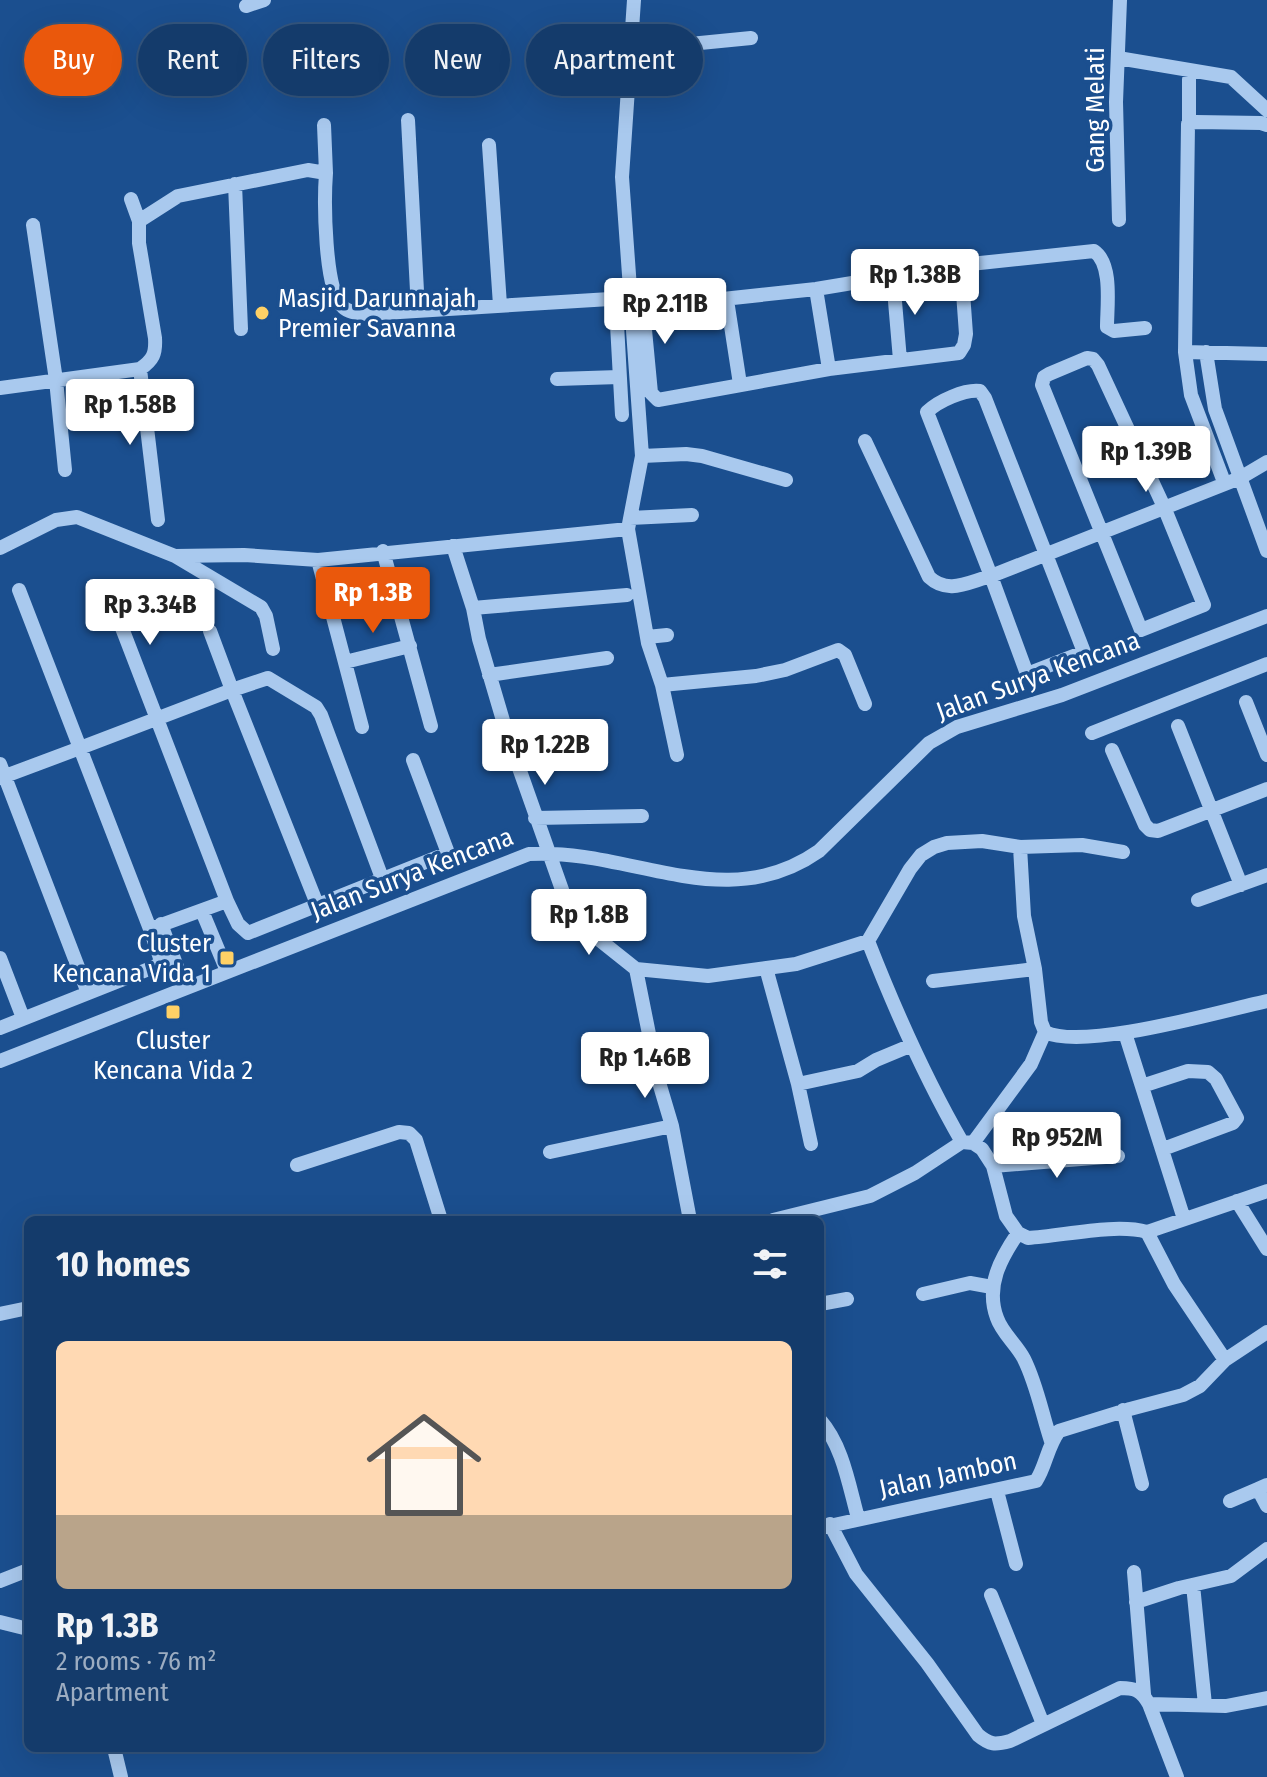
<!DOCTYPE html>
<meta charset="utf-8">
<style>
body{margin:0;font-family:"Fira Sans Condensed",sans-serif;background:#1d4271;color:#f1f3f6;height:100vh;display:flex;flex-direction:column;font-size:30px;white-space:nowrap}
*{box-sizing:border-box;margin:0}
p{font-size:26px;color:#9dadc1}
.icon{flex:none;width:44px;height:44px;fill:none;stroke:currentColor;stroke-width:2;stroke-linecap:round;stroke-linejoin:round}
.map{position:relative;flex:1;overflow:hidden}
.side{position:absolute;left:24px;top:1216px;width:800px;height:536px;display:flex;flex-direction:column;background:#143b6b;border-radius:12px;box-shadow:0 8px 32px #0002,0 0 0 2px #33557e}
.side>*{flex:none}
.banner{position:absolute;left:24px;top:24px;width:800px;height:72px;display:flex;gap:16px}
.price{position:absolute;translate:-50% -68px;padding:0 18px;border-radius:8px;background:#fff;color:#222;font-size:26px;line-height:52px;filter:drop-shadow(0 2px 4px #0008)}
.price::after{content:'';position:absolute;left:50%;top:48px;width:24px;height:18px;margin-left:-12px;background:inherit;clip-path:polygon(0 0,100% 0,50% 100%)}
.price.on{background:#ea580c;color:#fff}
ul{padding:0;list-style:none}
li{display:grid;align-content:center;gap:16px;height:424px;padding:0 32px}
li+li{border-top:2px solid #33557e}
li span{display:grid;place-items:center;height:248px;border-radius:12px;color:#555}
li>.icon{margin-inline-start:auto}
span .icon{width:144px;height:144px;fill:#fffc;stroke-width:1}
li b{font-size:34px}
h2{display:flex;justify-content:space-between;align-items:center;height:96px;padding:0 32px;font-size:34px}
.tag{padding:0 28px;border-radius:36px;background:#143b6b;box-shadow:0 8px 32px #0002,0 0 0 2px #33557e;font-size:28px;line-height:72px}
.tag.on{background:#ea580c;color:#fff}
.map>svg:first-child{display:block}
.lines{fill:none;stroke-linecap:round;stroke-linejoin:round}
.minor{stroke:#a9c9ee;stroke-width:14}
.poi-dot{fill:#ffd166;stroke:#1b4f8f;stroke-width:3}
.labels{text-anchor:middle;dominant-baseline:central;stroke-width:7;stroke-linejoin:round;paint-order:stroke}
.street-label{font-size:26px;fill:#fff;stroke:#1b4f8f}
.poi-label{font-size:26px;fill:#fff;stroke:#1b4f8f;text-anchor:start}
</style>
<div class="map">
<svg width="1267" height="1777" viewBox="0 0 1267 1777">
<rect width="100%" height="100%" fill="#1b4f8f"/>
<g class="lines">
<path class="minor" d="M634,0L622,177L642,456L628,529L648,643L662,685L677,755
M246,6L264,0
M629,50L751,38
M1118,58L1231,77L1267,110
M1189,79V124
M408,120L418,310
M324,125L326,173
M489,145L500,305
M235,184L241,329
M131,199L139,221
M1119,220L1116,102L1120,0
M33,225L56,380L65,470
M893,278L900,360
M816,289L829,369
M727,300L740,384
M630,309L816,289L961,265L1094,251C1113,264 1107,306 1107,327L1114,331L1145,328
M643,309L651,393L658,400L829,369L959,353L964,345L966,334L961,265
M1185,352L1188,124L1196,122L1261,123L1267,125
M1206,352L1215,409L1267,551
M1087,358L1093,359L1098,365L1164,507L1204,605L1141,630L1042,385L1044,377L1049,374Z
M140,369L158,520
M557,379L619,377
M0,388L140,369C153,360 156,354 155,338L139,243V221L178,196L308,170L326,173C324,199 324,291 343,307C349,313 359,313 367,314L610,299L616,306L622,415
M865,441L929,577C948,595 968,582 991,576L927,412C938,401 965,389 980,391L985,398L1084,652L1027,674L991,576L1240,478L1267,462
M642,456L686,454L702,456L786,480
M1224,482L1191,395L1185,352L1267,354
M630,518L692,515
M453,546L473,608L479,639L507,734L572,918L636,969L658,1079L672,1126L690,1220
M0,548L56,520L77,517L175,556L244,555L318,560L628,529
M383,551L431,726
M175,556L261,607L266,616L273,649
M318,560L362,727
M107,589L227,901L238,924L248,933L448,853L413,760
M473,608L627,595
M210,631L232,690L268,678L316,707L321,715L382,878
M647,637L667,635
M345,662L410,646
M489,675L607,658
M662,685L756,676L785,670L838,650L845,655L865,704
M1246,702L1267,755
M1178,726L1241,885
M1092,733L1267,664
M1112,750L1145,825L1150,830L1158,831L1267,789
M0,764L88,993
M0,778L80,748L19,590
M535,818L642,816
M1020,847L1024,916L1035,969L1041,1022L1045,1032C1084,1051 1221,1011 1267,1001
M1198,900L1267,875
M202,911L227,971
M161,924L185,988
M150,929L227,901
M868,941C895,1010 925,1078 962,1142
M0,958L23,1018
M766,968L798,1084L811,1144
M636,969L708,976L796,964L868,941L910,869L921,855L934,847L947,843L982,841L1020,847L1082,845L1123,852
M933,981L1035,969
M0,1028L159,965L160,958L150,929L80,748L232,690L317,904
M1125,1033L1184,1219
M0,1061L529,854C631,848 725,917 819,851L929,743L957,727L1062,695L1267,616
M798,1084L858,1071L876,1060L912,1045
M1142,1086L1188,1071L1208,1072L1216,1079L1237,1118L1233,1123L1163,1149
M973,1143L1031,1064L1045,1032
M550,1152L672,1126
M297,1165L399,1132L409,1133L416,1140L441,1220
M993,1166L1118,1156
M1237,1201L1267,1249
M773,1220L870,1196L915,1173L962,1142L973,1143L982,1149L993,1166L1006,1216L1018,1233L1028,1238C1063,1236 1115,1223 1147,1232L1174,1284L1225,1360
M1147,1232L1267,1191
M1018,1233C1001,1258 985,1286 997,1318C1002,1333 1017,1345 1024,1359C1037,1385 1042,1414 1051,1441
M923,1294L970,1283L992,1287
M820,1304L847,1299
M0,1314L28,1308
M1123,1410L1142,1484
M820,1420C843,1446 849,1486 858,1518
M1267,1485L1258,1489L1267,1506
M997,1491L1016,1564
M1230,1501L1258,1489
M830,1524L856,1574L927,1663L978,1735C990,1745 995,1745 1010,1741L1120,1688C1135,1688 1141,1690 1149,1704L1177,1777
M820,1528L1036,1481C1046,1466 1047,1447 1059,1431L1130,1409L1183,1395L1200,1386L1225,1360L1267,1332
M1134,1572L1144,1694
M0,1581L28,1570
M1193,1585L1205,1705
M991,1595L1043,1724
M1136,1602L1179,1588L1231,1576L1267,1549
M0,1622L28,1629
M1149,1704L1226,1706L1267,1698
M114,1748L121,1777"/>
</g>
<g class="poi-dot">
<circle cx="262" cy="313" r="8"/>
<rect x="219" y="950" width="16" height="16" rx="4"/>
<rect x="165" y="1004" width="16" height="16" rx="4"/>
</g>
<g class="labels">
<g class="street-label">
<text transform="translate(1095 110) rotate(-90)">Gang Melati</text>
<text transform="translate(1038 676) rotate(-20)">Jalan Surya Kencana</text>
<text transform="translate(412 874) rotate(-21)">Jalan Surya Kencana</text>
<text transform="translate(948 1475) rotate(-12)">Jalan Jambon</text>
</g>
<g class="poi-label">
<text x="278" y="298">Masjid Darunnajah<tspan x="278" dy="30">Premier Savanna</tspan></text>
<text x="211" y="943" text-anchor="end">Cluster<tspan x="211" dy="30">Kencana Vida 1</tspan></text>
<text x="173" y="1040" text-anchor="middle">Cluster<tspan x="173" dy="30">Kencana Vida 2</tspan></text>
</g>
</g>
</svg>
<b class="price" style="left:915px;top:317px">Rp 1.38B</b>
<b class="price" style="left:665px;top:346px">Rp 2.11B</b>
<b class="price" style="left:130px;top:447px">Rp 1.58B</b>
<b class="price" style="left:1146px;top:494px">Rp 1.39B</b>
<b class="price on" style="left:373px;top:635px">Rp 1.3B</b>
<b class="price" style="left:150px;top:647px">Rp 3.34B</b>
<b class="price" style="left:545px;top:787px">Rp 1.22B</b>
<b class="price" style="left:589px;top:957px">Rp 1.8B</b>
<b class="price" style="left:645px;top:1100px">Rp 1.46B</b>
<b class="price" style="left:1057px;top:1180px">Rp 952M</b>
<div class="banner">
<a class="tag on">Buy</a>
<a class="tag">Rent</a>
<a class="tag">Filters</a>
<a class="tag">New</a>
<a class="tag">Apartment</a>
</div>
<section class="side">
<h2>10 homes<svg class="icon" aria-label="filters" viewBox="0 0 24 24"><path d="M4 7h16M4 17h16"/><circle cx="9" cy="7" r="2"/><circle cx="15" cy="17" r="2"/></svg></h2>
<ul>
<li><span style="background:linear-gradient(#ffd9b3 70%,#b9a48a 0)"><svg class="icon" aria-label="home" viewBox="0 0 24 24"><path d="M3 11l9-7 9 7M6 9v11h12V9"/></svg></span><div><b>Rp 1.3B</b><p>2 rooms · 76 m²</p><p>Apartment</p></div></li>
</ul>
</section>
</div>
